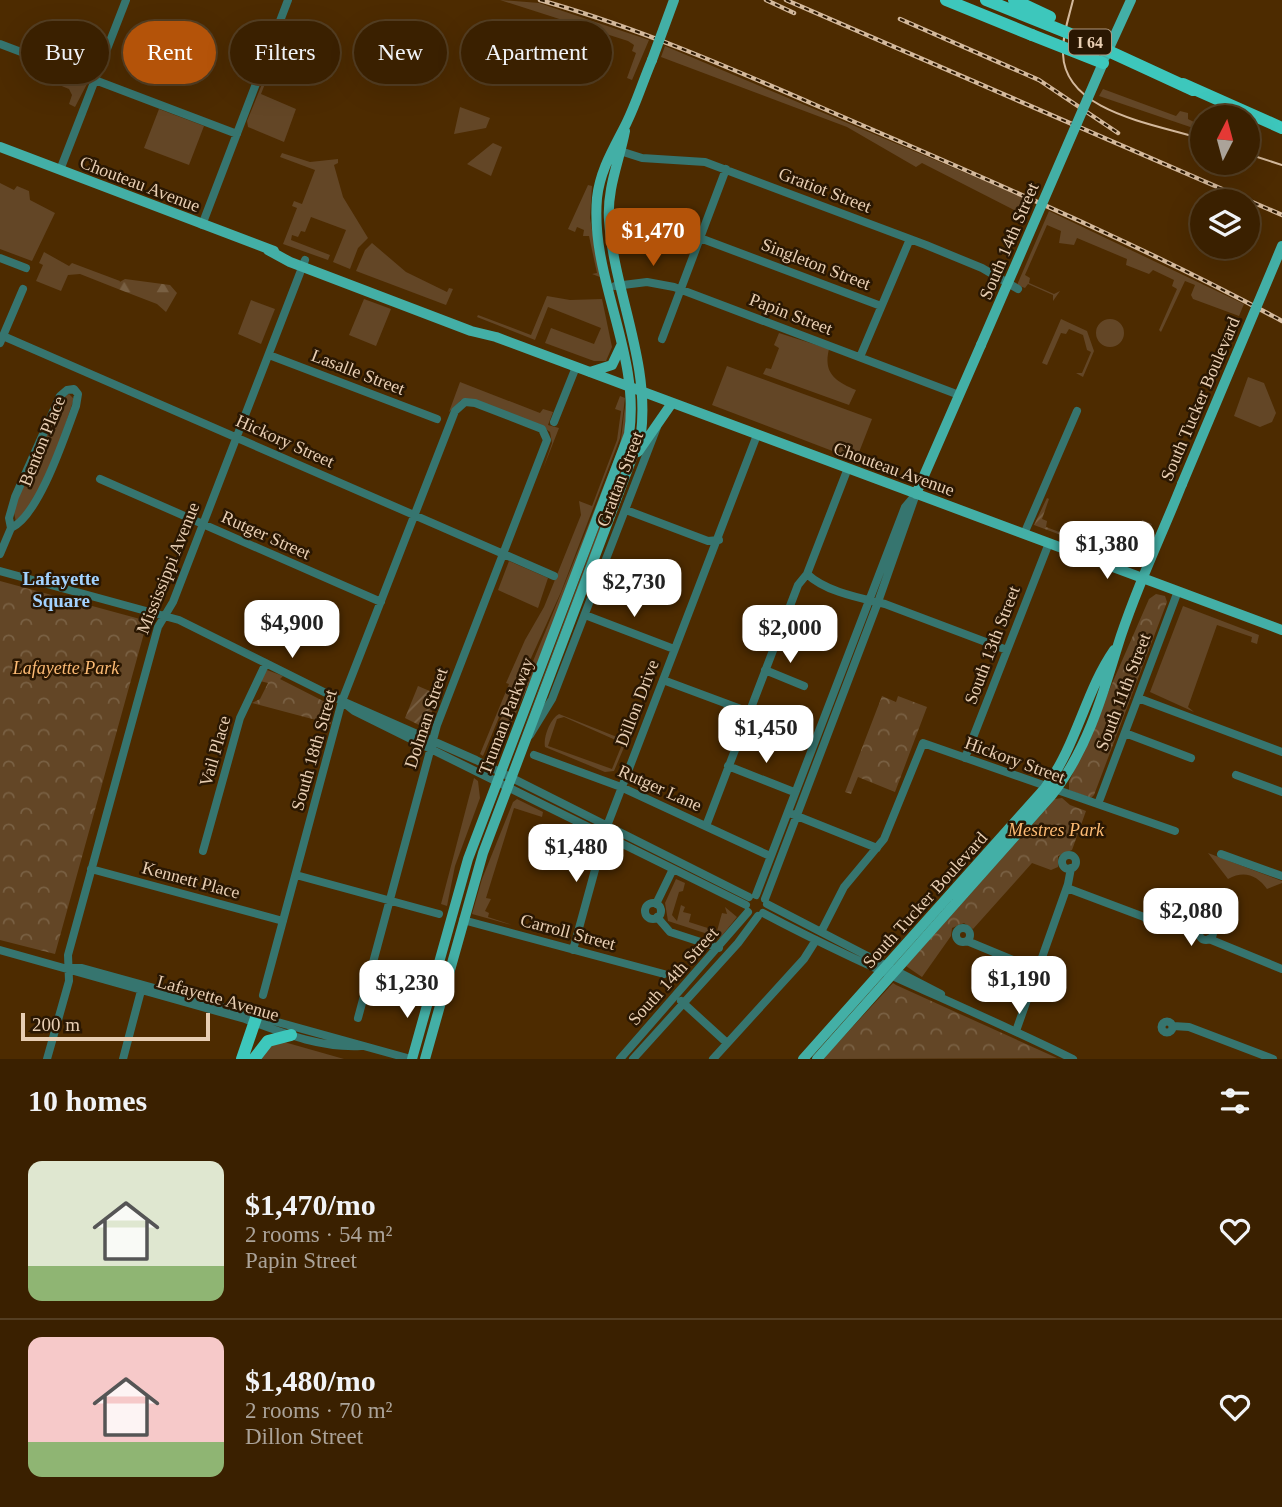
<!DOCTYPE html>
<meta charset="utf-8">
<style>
body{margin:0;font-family:"Times New Roman",serif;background:#452d0f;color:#f1f3f6;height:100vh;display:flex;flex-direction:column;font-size:26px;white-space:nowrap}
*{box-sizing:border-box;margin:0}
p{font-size:23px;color:#aba399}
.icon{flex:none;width:38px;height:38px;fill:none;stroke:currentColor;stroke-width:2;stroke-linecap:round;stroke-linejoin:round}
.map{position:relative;height:1059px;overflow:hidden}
.details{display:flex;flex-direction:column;background:#3a2000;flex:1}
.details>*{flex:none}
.top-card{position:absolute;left:21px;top:21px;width:700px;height:63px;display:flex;gap:14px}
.needle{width:46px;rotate:6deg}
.controls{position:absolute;left:1190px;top:105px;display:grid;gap:14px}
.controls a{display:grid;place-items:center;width:70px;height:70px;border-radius:50%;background:#3a2000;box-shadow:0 7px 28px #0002,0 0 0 2px #543e22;font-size:35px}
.scale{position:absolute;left:21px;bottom:18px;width:189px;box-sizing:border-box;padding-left:7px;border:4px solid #e8ceb3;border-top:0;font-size:19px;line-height:24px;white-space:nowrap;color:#e8ceb3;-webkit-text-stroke:5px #2a1702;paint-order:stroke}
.price{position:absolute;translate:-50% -60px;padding:0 16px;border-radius:14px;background:#fff;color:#222;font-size:23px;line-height:46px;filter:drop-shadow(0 2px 4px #0008)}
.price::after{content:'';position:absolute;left:50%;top:42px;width:21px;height:16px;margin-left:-10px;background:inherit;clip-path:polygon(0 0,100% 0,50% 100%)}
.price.selected{background:#b45309;color:#fff}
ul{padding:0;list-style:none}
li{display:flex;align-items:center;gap:21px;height:175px;padding:0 28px}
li+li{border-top:2px solid #543e22}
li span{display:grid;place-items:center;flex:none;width:196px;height:140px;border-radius:14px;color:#555}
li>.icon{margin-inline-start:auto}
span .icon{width:84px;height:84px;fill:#fffc;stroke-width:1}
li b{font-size:30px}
h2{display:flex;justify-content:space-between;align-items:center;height:84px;padding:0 28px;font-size:30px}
.chip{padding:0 24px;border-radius:32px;background:#3a2000;box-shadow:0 7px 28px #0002,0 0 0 2px #543e22;font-size:24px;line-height:63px}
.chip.selected{background:#b45309;color:#fff}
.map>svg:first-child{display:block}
.grass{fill:#634626;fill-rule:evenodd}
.forest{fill:url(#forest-firs)}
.park{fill:url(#park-crowns)}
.garden{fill:url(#garden-furrows)}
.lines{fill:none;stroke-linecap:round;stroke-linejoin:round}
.minor{stroke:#36756f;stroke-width:8}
.major{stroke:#43afa6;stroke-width:10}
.highway{stroke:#3dc7bc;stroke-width:12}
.tram{stroke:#d4b99c;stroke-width:2}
.rail-casing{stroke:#d4b99c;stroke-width:4.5}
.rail{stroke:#2a1702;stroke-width:2;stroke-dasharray:5;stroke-linecap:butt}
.major-bridge{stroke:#43afa6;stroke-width:10}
.highway-bridge{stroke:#3dc7bc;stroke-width:12}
.labels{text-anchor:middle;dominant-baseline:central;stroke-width:5;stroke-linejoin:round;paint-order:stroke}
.shield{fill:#2a1702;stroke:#af977e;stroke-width:2}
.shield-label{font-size:16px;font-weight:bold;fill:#e8ceb3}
.street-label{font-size:18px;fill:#e8ceb3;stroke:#2a1702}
.park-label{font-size:18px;font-style:italic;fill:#fdbb74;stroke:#2a1702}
.neighbourhood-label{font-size:19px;font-weight:bold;fill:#a2d2ff;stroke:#2a1702}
</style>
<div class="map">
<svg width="1282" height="1059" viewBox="0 0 1282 1059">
<defs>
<pattern id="forest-firs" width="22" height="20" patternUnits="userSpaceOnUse" patternTransform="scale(1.75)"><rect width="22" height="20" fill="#634626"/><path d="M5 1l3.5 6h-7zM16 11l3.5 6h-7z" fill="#796043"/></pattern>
<pattern id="park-crowns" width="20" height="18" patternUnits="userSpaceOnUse" patternTransform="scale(1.75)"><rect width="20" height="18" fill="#634626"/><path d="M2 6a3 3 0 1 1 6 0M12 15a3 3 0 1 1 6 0" fill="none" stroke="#796043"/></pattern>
<pattern id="garden-furrows" width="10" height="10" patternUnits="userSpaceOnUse" patternTransform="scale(1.75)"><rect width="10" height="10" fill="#634626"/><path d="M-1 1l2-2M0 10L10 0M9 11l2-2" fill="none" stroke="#796043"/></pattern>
</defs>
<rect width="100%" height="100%" fill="#4d2b00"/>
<path class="grass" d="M500,0L539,3L649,40L632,80L627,78L636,53L632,51L634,45L628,41Z
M282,35L321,50L317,53L282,41L261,94L296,109L284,142L248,127L247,121Z
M665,46L1032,201L1026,216L922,163L916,167L847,127L661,57Z
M46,65L85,80L87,84L75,107L69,104L72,95L69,89L37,76L40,67Z
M1103,89L1176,116L1180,111L1188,113V119L1194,122L1198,119L1202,131L1099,96Z
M460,107L490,118L486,128L454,134Z
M159,109L204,126L189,165L144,148Z
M493,143L502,147L491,176L467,164Z
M282,153L310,162L338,159V163L334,165L343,197L368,238L358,248L350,269L333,262L346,230L311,217L305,232L301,231L298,237L292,235L291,240L330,255L328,260L283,244L297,208L292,206L294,201L302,204L315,170L280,157Z
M0,183L14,190L17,186L29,191L30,200L55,213L32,261L0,249Z
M588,185L592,186L590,218L600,277L592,274L597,273L589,236H583L584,230L577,227L575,232L568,229Z
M1049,211L1244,304L1239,316L1193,299L1191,295L1195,285L1185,281L1161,332L1159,330L1177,289L1172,286L1174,280L1153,270L1149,274L1126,265L1127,259L1077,238L1074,245L1059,243L1061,231L1047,225L1025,275L1030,278L1029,283L1054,294L1060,291L1053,301V295L1028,284L1025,288L1017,285Z
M372,243L406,272L447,292L449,288L453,289L446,305L356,271L365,250Z
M44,252L69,266L72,263L120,281L118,289L80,274L68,275L61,291L36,281L43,265L39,263Z
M547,296L570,300L602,299L612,347L606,361H594L545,343L551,328L594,344L601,328L548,307L535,340L477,317L478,315L531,335Z
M364,299L391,309L376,346L349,335Z
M251,300L275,309L261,344L238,334Z
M1096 333a14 14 0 1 1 28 0a14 14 0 1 1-28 0Z
M1061,319L1087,331L1094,351L1083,377L1076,373H1082L1091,352L1087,350L1083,335L1069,329L1066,334L1061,333L1047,365L1042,363Z
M779,333L829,349C823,373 835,381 856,390L849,405L763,374L766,368L771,369L779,348L774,345Z
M727,366L872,419L856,460L712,405Z
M1248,377L1264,383L1276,413L1272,422L1260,427L1234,416Z
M460,382L540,413L543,409L553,412L548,425L559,428L543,469L552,443L550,432L540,425L468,399L461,400L449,412Z
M69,394L74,399C60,438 47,493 16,522L13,508L63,398Z
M620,396L625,398L620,438L561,592L522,678L502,710L483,756L480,754L509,684L506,683L525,640L544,607L581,515L579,501L592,506L617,440L621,411L615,409Z
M627,401L625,431L619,454L532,677L496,758C485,725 519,695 531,666C561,595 589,523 617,452C624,437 622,412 627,401Z
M635,409V427L630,452L511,763L630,445Z
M509,561L548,578L538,608L498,590Z
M1183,606L1259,635L1257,644L1251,642L1252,637L1217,625L1188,707L1194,712L1150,692Z
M559,714L622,739L625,745L614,771L605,772L545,747C543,737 550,719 559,714ZM564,717L620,742L621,747L612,769L548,746L557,719Z
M474,778L478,781L480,798L455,866L447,906L441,904Z
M517,799L543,812L542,817L514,808L486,898L491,899L485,911L489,913L488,917L512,925L472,914L482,879L513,802Z
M1208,853L1282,881V883L1267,889C1257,875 1244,870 1228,879Z
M676,879L685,883L683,891L679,892L672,915L677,921L681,905L685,907L683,912L691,914L689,922L717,931L722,913L727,914L725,907L737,917L720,938L668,921L665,903Z
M1208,897L1235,907L1226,911L1219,929L1211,919L1199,920Z
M277,1040L344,1059H257Z"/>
<path class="forest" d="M125,279L170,285L177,293L166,312L157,304L118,289V283Z"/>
<path class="park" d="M0,581L140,619L146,626L55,954L0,940Z
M1156,594L1165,596L1167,602L1094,795L1091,798L1069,790V782L1149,599Z
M267,670L283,676L280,679L333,706L331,724L252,703L260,699L268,683L260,681Z
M882,696L896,702L898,696L927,707L895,792L858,777L851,794L845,792Z
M1062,798L1070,805L1086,811L1072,850L1058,856V867L1051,870L1032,863L973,929L964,923L952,928L951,936L922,977L906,966L1055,799Z
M893,983L896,985L1057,1058L823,1059Z"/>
<path class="garden" d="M1047,498L1049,499L1042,519L1047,521L1046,527L1128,558L1132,552L1137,554L1147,528L1141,525L1142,520L1152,524L1136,563L1034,525Z
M418,686L439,695L425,728L405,718Z"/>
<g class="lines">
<path class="minor" d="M0,44L237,134
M617,150L642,158L705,162L926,245L982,268L1018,289
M60,170L126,0
M202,225L288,0
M700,238L881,306
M0,258L26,268
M615,286L647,282L674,287L959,395
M3,336L554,576
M662,339L726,169
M0,343L23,289
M269,355L437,419
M860,357L910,239
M554,422L576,367
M100,479L381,602
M626,510L708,541L719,540
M1024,534L1077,411
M0,554L11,528L9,518L15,497L60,396L67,390L74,389L78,394L76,406C65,435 39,516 11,528
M0,571L179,620L342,701L476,760L749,897
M807,574C826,592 860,598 885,604L1007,650
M585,615L674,649
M765,670L804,686
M663,680L749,712
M1138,698L1282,752
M344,703L354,711L746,905
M1125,733L1191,758
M530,735L552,699L657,427
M534,755L621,787L770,856
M965,758L1049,543
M728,766L794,792
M1236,775L1282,792
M1098,804L1178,591
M792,814L877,848
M706,826L798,585L807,574L848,468
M203,851L240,718L266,663
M1221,854L1282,876
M1062 862a7 7 0 1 1 14 0a7 7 0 1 1-14 0Z
M91,869L283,921
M296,875L439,914
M1067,888L1144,917L1154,926
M756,895L905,507L916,494
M765,899L878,602L916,494
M645 911a8 8 0 1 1 16 0a8 8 0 1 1-16 0Z
M656,904L673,869
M767,904L941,994
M763,913C864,967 970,1008 1073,1059
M657,917L670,932L719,948
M463,920L664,974
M1199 933a7 7 0 1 1 14 0a7 7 0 1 1-14 0Z
M956 935a7 7 0 1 1 14 0a7 7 0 1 1-14 0Z
M821,932L844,887L884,839L923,743L1175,831
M1209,939L1282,969
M967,941L1037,970
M0,950L245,1019C283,1033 320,1048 361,1046
M573,950L607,826L757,435
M68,968H82L411,1059
M263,995L342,701L455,411L465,402L475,403L542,429L547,440L437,725L358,1018
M681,1001L727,1043
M1161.5 1027a5.5 5.5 0 1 1 11 0a5.5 5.5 0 1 1-11 0Z
M1173,1026L1189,1027L1273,1059
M1016,1031L1068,884L1071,868
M47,1059L69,981L68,955L158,627L173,602L305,260
M123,1059L142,987
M620,1059L748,912
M633,1059L738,943L758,916
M713,1059L804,959L816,940"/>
<path class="major" d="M1105,57L1131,0
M0,147L274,251
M268,250L290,262L471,331L496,337L1282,630
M590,372L612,365L621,346
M638,452L672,403
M916,494L981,345
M412,1059L468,859L629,434C641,354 590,278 597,198C600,170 614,148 626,124C636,104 643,81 652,60
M425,1059L483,853L641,434C650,361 614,292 609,220C607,188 619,162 625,131
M803,1059L1045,788C1077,745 1085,692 1114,650
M817,1059L1051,796C1086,752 1102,698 1118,645C1135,590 1161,537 1182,484"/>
<path class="highway" d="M946,0L1032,35
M1183,84L1282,128
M242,1059L257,1015
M254,1059L268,1041L291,1035"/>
<path class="tram" d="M1073,0C1069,17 1062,36 1063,54C1065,113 1157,124 1202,139
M1248,154L1282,165"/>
<defs>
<path id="rail" d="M540,0C657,33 768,85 880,133C1016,192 1151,250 1282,321
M766,0L794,13
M786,0L1282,215
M900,19L1039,80L1118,133"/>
</defs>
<use href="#rail" class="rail-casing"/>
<use href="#rail" class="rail"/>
<path class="major-bridge" d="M652,60L674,0
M981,345L1103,63
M1182,484L1282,246"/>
<path class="highway-bridge" d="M986,0L1078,37L1193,90
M1014,0L1050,17
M1032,35L1103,63"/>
</g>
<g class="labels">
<rect class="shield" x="1069" y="29.5" width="42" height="25" rx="5"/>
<g class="shield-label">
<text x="1090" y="42">I 64</text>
</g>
<g class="street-label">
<text transform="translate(140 184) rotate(21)">Chouteau Avenue</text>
<text transform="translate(825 190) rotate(21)">Gratiot Street</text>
<text transform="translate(1009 241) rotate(-67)">South 14th Street</text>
<text transform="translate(816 264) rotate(21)">Singleton Street</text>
<text transform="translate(791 314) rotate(21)">Papin Street</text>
<text transform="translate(358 372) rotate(21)">Lasalle Street</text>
<text transform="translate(1200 399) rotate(-67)">South Tucker Boulevard</text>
<text transform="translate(42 441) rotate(-68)">Benton Place</text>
<text transform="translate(285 441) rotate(24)">Hickory Street</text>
<text transform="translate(894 469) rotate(20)">Chouteau Avenue</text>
<text transform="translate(620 479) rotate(-69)">Grattan Street</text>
<text transform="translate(266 535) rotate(24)">Rutger Street</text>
<text transform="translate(168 568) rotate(-68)">Mississippi Avenue</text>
<text transform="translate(992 645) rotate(-69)">South 13th Street</text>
<text transform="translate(1123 692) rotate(-69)">South 11th Street</text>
<text transform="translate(637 703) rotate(-69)">Dillon Drive</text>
<text transform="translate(506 716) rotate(-69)">Truman Parkway</text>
<text transform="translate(426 718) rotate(-72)">Dolman Street</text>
<text transform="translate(314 750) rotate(-74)">South 18th Street</text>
<text transform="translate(215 751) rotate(-74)">Vail Place</text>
<text transform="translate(1015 760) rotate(20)">Hickory Street</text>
<text transform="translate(660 788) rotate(24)">Rutger Lane</text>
<text transform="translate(191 880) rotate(15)">Kennett Place</text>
<text transform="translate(925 900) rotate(-48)">South Tucker Boulevard</text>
<text transform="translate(568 932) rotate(15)">Carroll Street</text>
<text transform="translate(673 976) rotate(-48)">South 14th Street</text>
<text transform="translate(218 998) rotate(16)">Lafayette Avenue</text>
</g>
<g class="park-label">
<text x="66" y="668">Lafayette Park</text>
<text x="1056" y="830">Mestres Park</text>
</g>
<g class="neighbourhood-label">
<text x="61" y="578">Lafayette<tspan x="61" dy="22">Square</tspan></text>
</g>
</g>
</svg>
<div class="controls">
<a><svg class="needle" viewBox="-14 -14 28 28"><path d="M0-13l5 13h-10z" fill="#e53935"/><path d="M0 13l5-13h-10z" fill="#aba399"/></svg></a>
<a><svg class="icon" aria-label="layers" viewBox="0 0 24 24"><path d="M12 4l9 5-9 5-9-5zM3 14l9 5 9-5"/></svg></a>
</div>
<div class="scale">200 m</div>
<b class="price selected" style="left:653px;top:268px">$1,470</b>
<b class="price" style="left:1107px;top:581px">$1,380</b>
<b class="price" style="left:634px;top:619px">$2,730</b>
<b class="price" style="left:292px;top:660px">$4,900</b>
<b class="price" style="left:790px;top:665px">$2,000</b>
<b class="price" style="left:766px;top:765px">$1,450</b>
<b class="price" style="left:576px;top:884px">$1,480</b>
<b class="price" style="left:1191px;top:948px">$2,080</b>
<b class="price" style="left:1019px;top:1016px">$1,190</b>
<b class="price" style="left:407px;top:1020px">$1,230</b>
<div class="top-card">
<a class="chip">Buy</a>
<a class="chip selected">Rent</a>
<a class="chip">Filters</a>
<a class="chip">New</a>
<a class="chip">Apartment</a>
</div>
</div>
<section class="details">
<h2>10 homes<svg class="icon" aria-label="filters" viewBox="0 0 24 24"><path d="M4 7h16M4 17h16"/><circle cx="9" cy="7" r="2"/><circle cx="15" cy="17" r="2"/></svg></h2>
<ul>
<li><span style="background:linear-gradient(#dfe7d0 75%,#8fb573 0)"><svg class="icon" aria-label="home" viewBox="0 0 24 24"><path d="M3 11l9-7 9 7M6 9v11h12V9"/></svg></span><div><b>$1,470/mo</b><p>2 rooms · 54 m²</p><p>Papin Street</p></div><svg class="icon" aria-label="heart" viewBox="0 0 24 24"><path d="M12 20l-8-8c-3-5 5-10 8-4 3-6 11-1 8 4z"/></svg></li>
<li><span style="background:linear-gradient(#f6c9c9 75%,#8fb573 0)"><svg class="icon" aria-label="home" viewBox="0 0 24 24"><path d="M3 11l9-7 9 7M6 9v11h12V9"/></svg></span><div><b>$1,480/mo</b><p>2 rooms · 70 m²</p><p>Dillon Street</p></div><svg class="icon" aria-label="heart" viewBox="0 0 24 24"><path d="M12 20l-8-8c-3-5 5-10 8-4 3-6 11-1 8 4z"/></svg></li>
</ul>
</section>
